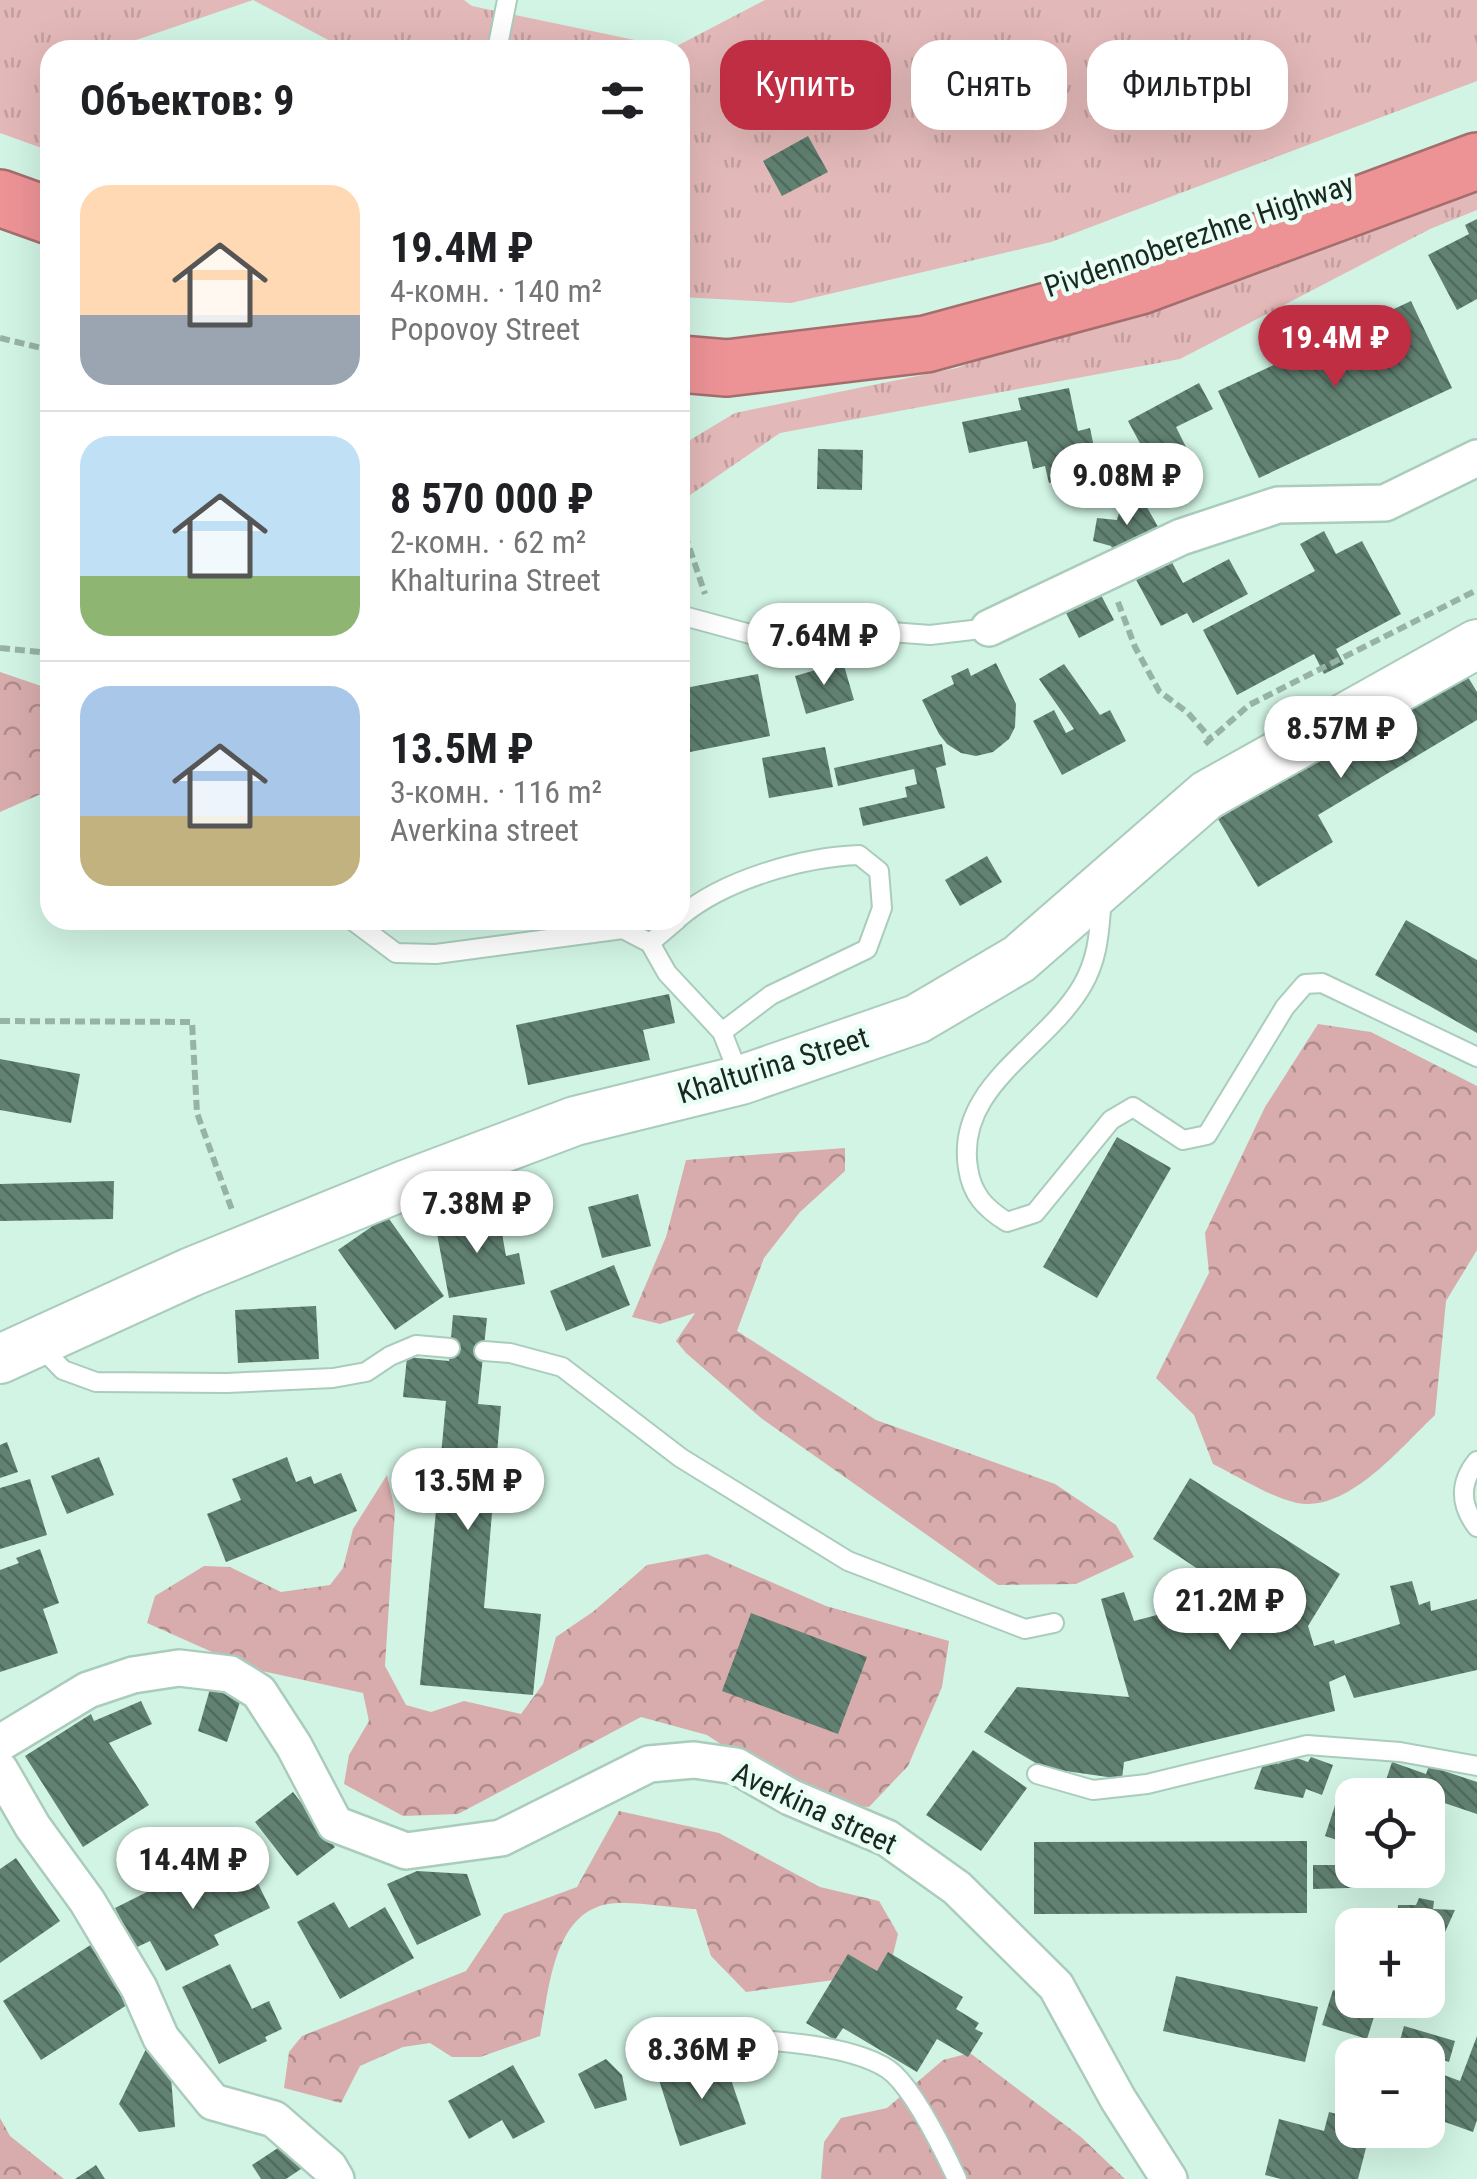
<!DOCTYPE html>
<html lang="ru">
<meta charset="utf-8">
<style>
body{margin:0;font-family:"Roboto Condensed",sans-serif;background:#f6f6f6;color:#202124;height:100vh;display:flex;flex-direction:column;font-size:38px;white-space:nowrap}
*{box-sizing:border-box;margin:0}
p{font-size:32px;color:#757577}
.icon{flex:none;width:55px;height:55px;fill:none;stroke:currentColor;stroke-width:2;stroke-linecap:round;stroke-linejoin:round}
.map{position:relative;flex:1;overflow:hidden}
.side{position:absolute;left:40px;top:40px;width:650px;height:890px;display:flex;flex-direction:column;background:#fff;border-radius:30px;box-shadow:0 10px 40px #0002}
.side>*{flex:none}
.guide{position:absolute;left:720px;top:40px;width:605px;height:90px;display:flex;gap:20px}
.fabs{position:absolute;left:1335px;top:1778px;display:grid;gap:20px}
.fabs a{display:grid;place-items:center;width:110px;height:110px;border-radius:20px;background:#fff;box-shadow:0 10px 40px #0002;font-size:50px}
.price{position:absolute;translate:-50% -85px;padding:0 22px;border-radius:35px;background:#fff;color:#222;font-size:32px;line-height:65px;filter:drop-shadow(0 2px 5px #0008)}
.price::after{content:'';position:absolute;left:50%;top:60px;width:30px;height:22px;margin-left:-15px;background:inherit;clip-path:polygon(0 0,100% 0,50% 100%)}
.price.active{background:#bf2e43;color:#fff}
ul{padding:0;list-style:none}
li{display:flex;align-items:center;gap:30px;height:250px;padding:0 40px}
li+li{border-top:2px solid #e0e0e0}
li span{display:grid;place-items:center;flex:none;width:280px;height:200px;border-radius:30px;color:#555}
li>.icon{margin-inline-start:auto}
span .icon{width:120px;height:120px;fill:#fffc;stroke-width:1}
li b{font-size:42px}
h2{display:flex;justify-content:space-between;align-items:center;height:120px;padding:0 40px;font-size:42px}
.chip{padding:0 35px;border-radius:30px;background:#fff;box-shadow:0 10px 40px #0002;font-size:35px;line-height:90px}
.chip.active{background:#bf2e43;color:#fff}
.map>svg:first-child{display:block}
.grass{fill:url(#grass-tufts)}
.forest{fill:url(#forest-crowns)}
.building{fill:url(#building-back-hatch)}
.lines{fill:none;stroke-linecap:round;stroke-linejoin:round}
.lane-casing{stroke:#aaccbc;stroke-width:22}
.street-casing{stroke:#aaccbc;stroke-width:40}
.secondary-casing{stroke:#aaccbc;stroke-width:52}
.highway-casing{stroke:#a46e6d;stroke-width:60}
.path{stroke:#97b3a6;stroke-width:6;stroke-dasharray:10 5;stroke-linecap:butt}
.lane{stroke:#fff;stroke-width:18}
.street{stroke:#fff;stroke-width:35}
.secondary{stroke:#fff;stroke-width:48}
.highway{stroke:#ed9396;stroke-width:55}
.labels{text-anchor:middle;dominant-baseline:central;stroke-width:9;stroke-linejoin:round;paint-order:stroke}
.street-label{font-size:30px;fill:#1b2822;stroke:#e9fef4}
</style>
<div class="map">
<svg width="1477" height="2179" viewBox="0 0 1477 2179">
<defs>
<pattern id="grass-tufts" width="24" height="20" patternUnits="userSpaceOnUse" patternTransform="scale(2.5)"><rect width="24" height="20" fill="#e3b8b8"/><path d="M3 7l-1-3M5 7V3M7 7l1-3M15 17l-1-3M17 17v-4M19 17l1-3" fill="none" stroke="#c29e9e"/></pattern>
<pattern id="forest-crowns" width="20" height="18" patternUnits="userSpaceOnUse" patternTransform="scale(2.5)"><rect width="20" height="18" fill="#d8acac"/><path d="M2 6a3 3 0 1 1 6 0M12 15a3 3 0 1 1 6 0" fill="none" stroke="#ae8c8c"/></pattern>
<pattern id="building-back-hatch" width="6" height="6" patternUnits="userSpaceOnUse" patternTransform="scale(2.5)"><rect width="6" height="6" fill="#618172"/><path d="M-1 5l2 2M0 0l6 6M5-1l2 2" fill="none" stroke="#4f6a5d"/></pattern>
</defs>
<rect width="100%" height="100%" fill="#d1f4e4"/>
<path class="grass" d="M0,0H464L472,6L673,48L765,0H1477V81L1051,242L791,303L680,297V50H347L253,0L107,50H50V151L0,133Z
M1477,175V210L1430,229L1180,359L780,433L680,502V446L735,413L957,368Z"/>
<path class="forest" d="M0,672L50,689V790L0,812Z
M1318,1024L1371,1032L1477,1086V1250L1446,1301L1435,1415C1401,1447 1348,1513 1297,1503C1272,1498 1237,1476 1213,1464L1194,1415L1156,1378L1209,1273L1205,1233L1265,1107Z
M845,1148V1171L800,1212L764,1258L737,1331L876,1420L1055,1484L1116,1525L1134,1557L1076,1584L998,1585L761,1418L686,1353L676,1341L695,1313L660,1324L632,1317L666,1237L686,1160Z
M387,1475L395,1510L385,1666L406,1705L431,1712L464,1701L521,1714L543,1684L556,1637L594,1611L647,1565L707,1554L826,1606L949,1641L942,1687L908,1766L869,1807L808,1802L707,1735L641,1717L458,1814L403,1816L344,1784L349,1755L369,1721L363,1693L248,1668L147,1623L155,1596L204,1566L230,1567L281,1592L330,1585L343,1568L353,1529Z
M619,1811L719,1833L820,1887L879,1901L898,1934L891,1963L870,1975L746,1992L711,1956L696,1909C672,1908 629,1900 608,1904C552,1914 549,1992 540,2036L480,2057H452L430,2043L403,2047L360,2066L341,2103L284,2088L289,2052L302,2036L466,1971L504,1914L577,1887Z
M970,2053L1081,2137L1125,2179H821L824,2142L841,2118L887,2108L943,2060Z
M0,2118L10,2136L64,2179H0Z"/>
<path class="building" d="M808,136L828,172L782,196L763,161Z
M1477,219V299L1457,310L1428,255L1469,234L1465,225Z
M1411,301L1452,388L1259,478L1218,391Z
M1199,383L1213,409L1176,427L1191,457L1157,475L1128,421Z
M1069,388L1078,431L1090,428L1102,486L1066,493L1064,480L1049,483L1045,466L1033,469L1027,441L969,453L962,422L1021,410L1018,398Z
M818,449L863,450L862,490L817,489Z
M1144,502L1161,532L1116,555L1111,546L1093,541L1097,518L1117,520L1121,506Z
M1324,531L1336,554L1362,541L1401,614L1336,649L1344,664L1324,674L1314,654L1237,695L1203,630L1315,571L1300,544Z
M1168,555L1183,583L1229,559L1248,594L1193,623L1187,613L1161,626L1133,574Z
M1101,595L1114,620L1079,638L1066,613Z
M843,662L854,700L806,714L795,676Z
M996,663L1016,704L1015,727L1009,739L993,752L976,756L961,753L947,744L939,734L922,700L954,684L951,676L968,668L971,676Z
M1064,664L1100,715L1110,710L1126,741L1062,775L1033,721L1054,710L1066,733L1074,729L1039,679Z
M1465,672L1477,692V720L1318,815L1333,842L1258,887L1218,819Z
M758,674L770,736L680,754V689Z
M942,744L946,765L936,768L945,808L863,826L859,808L907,797L905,787L917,784L914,769L838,786L834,768Z
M825,747L833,787L769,798L762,758Z
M987,856L1002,882L960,906L945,880Z
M1406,920L1477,960V1033L1375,975Z
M669,994L675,1023L643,1030L650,1060L528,1085L516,1025Z
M0,1059L80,1074L71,1123L0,1110Z
M1117,1137L1171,1168L1097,1298L1043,1267Z
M114,1181L113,1219L0,1221V1184Z
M638,1194L651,1246L602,1258L588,1207Z
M498,1211L506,1256L519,1253L525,1284L449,1298L435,1223Z
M387,1216L444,1296L395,1330L338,1250Z
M614,1265L630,1305L566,1331L550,1291Z
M316,1306L319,1359L238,1363L235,1310Z
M453,1315L487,1318L478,1404L501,1406L484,1608L541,1614L533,1695L420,1685L446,1401L403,1397L407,1357L449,1361Z
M7,1442L18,1472L0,1478V1445Z
M99,1457L114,1495L67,1514L51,1476Z
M287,1457L296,1482L311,1476L314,1484L341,1473L357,1511L226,1562L207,1514L241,1500L232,1479Z
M1190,1478L1340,1574L1308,1626L1314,1646L1334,1640L1335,1644L1400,1624L1390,1586L1412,1581L1419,1605L1430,1601L1431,1611L1477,1599V1670L1354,1698L1345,1675L1329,1682L1335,1711L1124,1762L1122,1779L1044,1768L984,1732L1017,1687L1129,1697L1101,1599L1124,1592L1134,1621L1226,1597L1276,1634L1271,1618L1153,1539Z
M30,1479L47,1535L0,1549V1488Z
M40,1549L59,1603L43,1609L58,1653L0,1672V1570L19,1563L16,1558Z
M751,1613L867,1657L838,1734L722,1691Z
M210,1689L241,1699L227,1742L198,1731Z
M141,1701L152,1724L109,1743L149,1805L83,1847L25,1756L91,1714L94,1721Z
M973,1750L1027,1788L981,1851L926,1815Z
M1291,1756L1308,1762L1311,1757L1333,1765L1322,1795L1306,1789L1303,1798L1254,1789L1265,1759L1279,1764L1281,1759L1290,1761Z
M1392,1762L1426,1774L1429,1766L1477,1782V1814L1385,1783Z
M1342,1784L1374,1794L1352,1795V1845L1325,1836Z
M293,1792L335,1847L297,1876L255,1822Z
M1307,1841V1913L1034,1914V1842Z
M244,1855L270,1908L214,1935L219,1945L166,1971L150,1941L135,1948L115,1908L171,1880L175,1889Z
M16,1858L60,1921L0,1963V1869Z
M1313,1865H1352V1870H1383V1887L1313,1889Z
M417,1871L467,1874L481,1915L417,1945L387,1884Z
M1419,1898L1434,1901L1433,1909L1455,1910L1436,1952L1428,1950V1925H1397L1398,1905H1416Z
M334,1902L349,1928L385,1907L414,1958L340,1999L297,1922Z
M92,1944L130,2003L41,2060L3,2001Z
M888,1952L963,1997L956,2009L979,2023L975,2029L983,2033L968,2057L937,2039L917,2072L843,2028L835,2040L806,2023L848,1954L877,1971Z
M230,1964L252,2009L269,2001L282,2029L265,2037L267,2041L219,2064L182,1987Z
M1176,1976L1318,2007L1305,2062L1163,2031Z
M1333,1990L1352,1996V2000L1378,2004L1367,2039L1322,2025Z
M1404,2026L1455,2041L1449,2062L1428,2055H1396Z
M1477,2036V2120L1473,2132L1428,2116V2095L1436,2072L1460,2081Z
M147,2047L169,2052L175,2127L139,2132L119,2104Z
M606,2059L622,2075L627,2100L595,2109L578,2074Z
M724,2059L746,2124L680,2146L659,2080Z
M513,2065L545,2122L513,2139L502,2120L469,2139L448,2101Z
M1329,2112L1352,2118V2130H1381L1376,2147L1367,2144L1358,2179H1281L1265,2175L1279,2119L1324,2131Z
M290,2140L307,2165L286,2179H261L252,2165Z
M96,2165L105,2179H75Z"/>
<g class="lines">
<defs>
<path id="lane" d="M497,50L507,0
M680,615L754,635L891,632L930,635L989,628
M1102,898C1099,931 1099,957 1082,986C1045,1049 955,1086 968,1168C972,1195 985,1208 1007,1222L1035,1213L1111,1120L1133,1107L1183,1140L1207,1135L1285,1007L1305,984L1322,983L1477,1057
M680,917C723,880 803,857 859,855L879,871L882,908L867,949L771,995L722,1032
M352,920L396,953L436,954L623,929L650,943L667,973L722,1032L741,1080
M650,943L677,920
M37,1343L63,1370L96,1382L227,1383L333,1378L366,1372L390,1356L416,1345L450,1348
M484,1351L510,1353L562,1367L681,1458L848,1561L1025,1629L1054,1623
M1477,1461C1459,1483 1460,1505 1477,1527
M1037,1774L1093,1790L1147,1784L1307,1745L1400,1752L1477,1766
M677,2034C731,2039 855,2039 894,2074C918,2097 943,2149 957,2179"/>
<path id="street" d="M989,628L1181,537L1278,505L1385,503L1477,458
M0,1743L88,1690L133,1675L179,1668L230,1674L259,1692L294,1746L335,1824L406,1851L501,1838L649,1764L694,1760L736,1766L790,1797L887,1838L957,1888L1056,1986L1118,2099L1169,2179
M0,1770L33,1827L87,1901L139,1988L161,2038L213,2102L274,2119L329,2167L336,2179"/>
<path id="secondary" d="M0,1359L191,1272L405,1185L575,1121L741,1080L917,1019L1019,959L1207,795L1477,644"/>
<path id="highway" d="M0,198L50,216
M680,364L727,368L926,344L1140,286L1477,161"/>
</defs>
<use href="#lane" class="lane-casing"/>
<use href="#street" class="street-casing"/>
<use href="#secondary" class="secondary-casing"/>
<use href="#highway" class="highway-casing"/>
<path class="path" d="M0,338L50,350
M680,520L705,594
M1118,602L1135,647L1159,691L1188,713L1211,739
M0,648L50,653
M1205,744L1249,705L1477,590
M0,1021L192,1022L197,1113L232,1210"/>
<use href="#lane" class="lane"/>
<use href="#street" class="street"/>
<use href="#secondary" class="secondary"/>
<use href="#highway" class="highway"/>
</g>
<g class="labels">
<g class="street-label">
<text transform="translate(1199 235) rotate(-19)">Pivdennoberezhne Highway</text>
<text transform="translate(773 1065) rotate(-17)">Khalturina Street</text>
<text transform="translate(815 1808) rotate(25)">Averkina street</text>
</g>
</g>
</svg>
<div class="fabs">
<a><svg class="icon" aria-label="locate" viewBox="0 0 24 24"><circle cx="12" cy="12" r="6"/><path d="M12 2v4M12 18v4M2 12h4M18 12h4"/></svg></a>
<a>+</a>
<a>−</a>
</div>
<b class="price active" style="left:1335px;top:390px">19.4M ₽</b>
<b class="price" style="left:1127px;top:528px">9.08M ₽</b>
<b class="price" style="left:824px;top:688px">7.64M ₽</b>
<b class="price" style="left:1341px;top:781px">8.57M ₽</b>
<b class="price" style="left:477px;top:1256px">7.38M ₽</b>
<b class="price" style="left:468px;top:1533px">13.5M ₽</b>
<b class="price" style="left:1230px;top:1653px">21.2M ₽</b>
<b class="price" style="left:193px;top:1912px">14.4M ₽</b>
<b class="price" style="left:702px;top:2102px">8.36M ₽</b>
<div class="guide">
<a class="chip active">Купить</a>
<a class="chip">Снять</a>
<a class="chip">Фильтры</a>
</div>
<section class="side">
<h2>Объектов: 9<svg class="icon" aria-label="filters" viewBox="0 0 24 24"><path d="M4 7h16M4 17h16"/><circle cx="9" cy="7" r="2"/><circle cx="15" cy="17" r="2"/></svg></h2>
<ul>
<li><span style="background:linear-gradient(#ffd9b3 65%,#9aa5b1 0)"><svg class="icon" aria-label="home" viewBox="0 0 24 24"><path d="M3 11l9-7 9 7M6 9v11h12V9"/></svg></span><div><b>19.4M ₽</b><p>4-комн. · 140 m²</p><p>Popovoy Street</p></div></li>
<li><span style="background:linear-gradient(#bfe0f5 70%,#8fb573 0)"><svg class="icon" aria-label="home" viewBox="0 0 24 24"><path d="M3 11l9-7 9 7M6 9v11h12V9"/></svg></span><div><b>8 570 000 ₽</b><p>2-комн. · 62 m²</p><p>Khalturina Street</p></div></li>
<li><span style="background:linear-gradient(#a9c7e8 65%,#c2b280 0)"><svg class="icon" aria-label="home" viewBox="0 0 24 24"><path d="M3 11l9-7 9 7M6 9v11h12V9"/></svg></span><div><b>13.5M ₽</b><p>3-комн. · 116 m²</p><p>Averkina street</p></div></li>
</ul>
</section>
</div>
